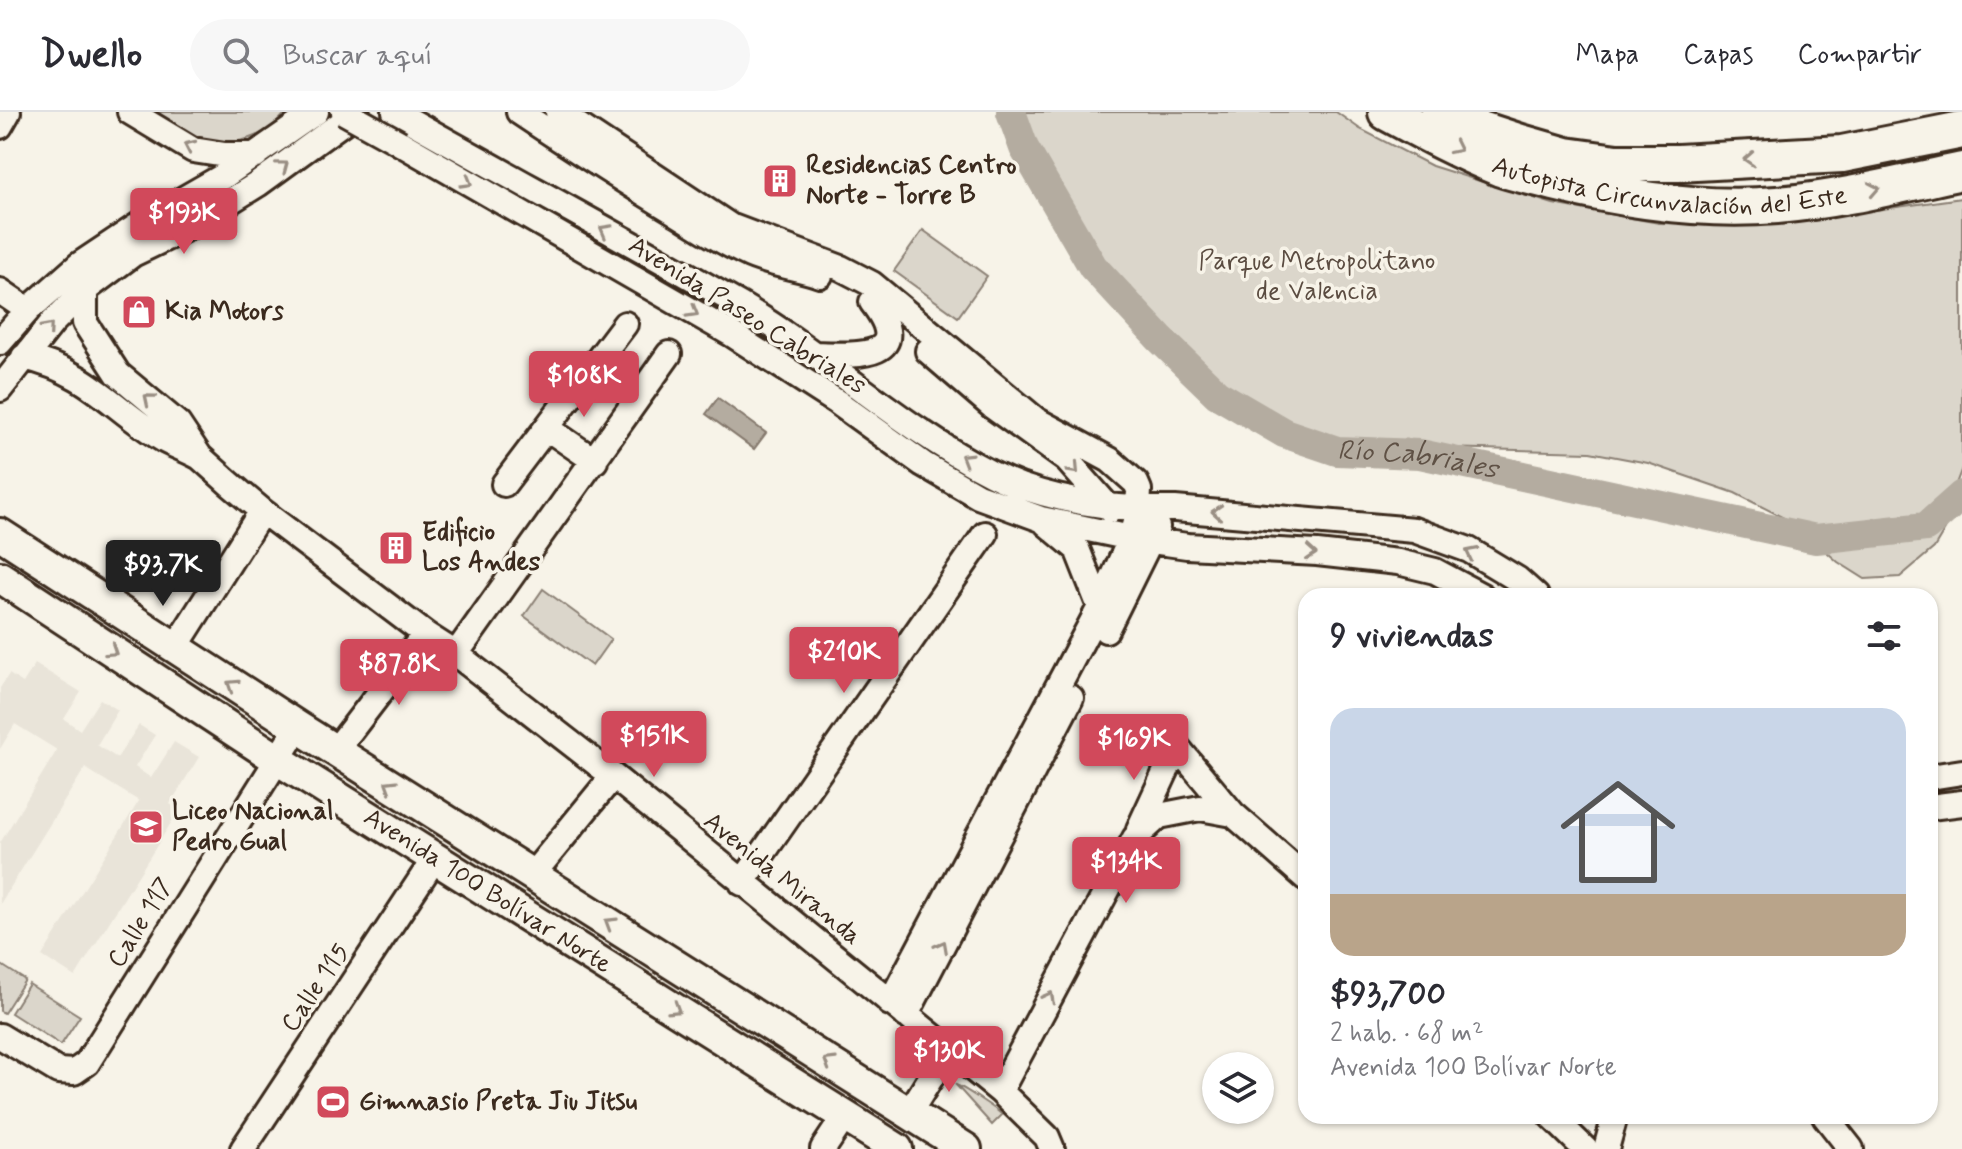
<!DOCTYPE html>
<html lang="es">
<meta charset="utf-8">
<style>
body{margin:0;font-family:Mynerve,sans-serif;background:#f7f7f7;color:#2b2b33;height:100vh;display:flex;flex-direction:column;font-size:30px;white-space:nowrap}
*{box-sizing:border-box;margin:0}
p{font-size:26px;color:#7c7c81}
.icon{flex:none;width:44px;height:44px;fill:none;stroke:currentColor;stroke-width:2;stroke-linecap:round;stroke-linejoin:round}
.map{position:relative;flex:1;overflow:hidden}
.details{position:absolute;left:1298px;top:476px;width:640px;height:536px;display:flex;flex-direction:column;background:#fff;border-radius:24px;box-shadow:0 2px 6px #0004}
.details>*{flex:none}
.fabs{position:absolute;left:1202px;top:940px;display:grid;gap:16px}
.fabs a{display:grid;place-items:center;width:72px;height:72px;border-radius:50%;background:#fff;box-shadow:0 2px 6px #0004;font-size:40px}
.price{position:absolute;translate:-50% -68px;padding:0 18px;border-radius:8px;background:#d1495b;color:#fff;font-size:26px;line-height:52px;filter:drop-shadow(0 2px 4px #0008)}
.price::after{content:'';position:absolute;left:50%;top:48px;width:24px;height:18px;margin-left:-12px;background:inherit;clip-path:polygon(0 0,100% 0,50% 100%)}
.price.selected{background:#222;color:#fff}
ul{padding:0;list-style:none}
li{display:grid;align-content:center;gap:16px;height:424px;padding:0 32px}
li span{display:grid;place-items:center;height:248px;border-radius:24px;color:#555}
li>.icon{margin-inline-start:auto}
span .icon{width:144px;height:144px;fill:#fffc;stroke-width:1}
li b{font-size:34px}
h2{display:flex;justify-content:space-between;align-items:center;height:96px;padding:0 32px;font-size:34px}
header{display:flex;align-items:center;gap:48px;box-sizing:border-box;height:112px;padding:0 40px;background:#fff;border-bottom:2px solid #e1e1e2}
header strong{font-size:38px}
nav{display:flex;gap:44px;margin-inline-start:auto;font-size:28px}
.search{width:560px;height:72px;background:#f7f7f7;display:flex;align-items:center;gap:20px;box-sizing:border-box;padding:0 28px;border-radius:44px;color:#7c7c81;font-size:30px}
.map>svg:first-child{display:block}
.built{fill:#e9e4d9}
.green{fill:#dbd6cb;stroke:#8b8074;stroke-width:2}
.water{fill:#b4aca0;stroke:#84786c;stroke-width:2}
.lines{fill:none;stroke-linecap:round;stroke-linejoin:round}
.river{stroke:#b4aca0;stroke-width:30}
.minor-casing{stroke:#3b2a1e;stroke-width:30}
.major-casing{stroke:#3b2a1e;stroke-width:36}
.highway-casing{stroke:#3b2a1e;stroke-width:42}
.minor{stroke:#f7f3e8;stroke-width:24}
.major{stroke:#f7f3e8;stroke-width:30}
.highway{stroke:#f7f3e8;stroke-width:36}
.minor-bridge-casing{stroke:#3b2a1e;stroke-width:30;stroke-linecap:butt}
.minor-bridge{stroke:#f7f3e8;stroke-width:24}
.oneway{stroke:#998e83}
.labels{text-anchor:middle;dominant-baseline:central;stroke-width:7;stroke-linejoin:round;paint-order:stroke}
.poi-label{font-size:26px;font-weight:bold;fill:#3b2a1e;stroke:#f7f3e8;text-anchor:start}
.street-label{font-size:26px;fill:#3b2a1e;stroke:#f7f3e8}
.park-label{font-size:26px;fill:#5b4c41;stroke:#f7f3e8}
.water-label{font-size:28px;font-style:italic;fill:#5f5145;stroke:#f7f3e8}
</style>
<header>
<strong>Dwello</strong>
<div class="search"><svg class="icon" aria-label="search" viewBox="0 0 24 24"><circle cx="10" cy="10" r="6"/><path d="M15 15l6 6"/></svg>Buscar aquí</div>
<nav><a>Mapa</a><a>Capas</a><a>Compartir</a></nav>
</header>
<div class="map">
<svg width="1962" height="1037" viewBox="0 0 1962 1037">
<rect width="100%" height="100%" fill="#f7f3e8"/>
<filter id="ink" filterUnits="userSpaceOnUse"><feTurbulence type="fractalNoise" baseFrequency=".0125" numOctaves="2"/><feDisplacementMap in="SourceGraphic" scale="16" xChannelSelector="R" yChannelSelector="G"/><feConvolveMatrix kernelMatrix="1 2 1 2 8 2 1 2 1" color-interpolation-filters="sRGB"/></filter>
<g filter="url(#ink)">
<path class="built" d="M35,552L81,580L64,607L80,618L100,587L118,598L97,633L117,646L139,613L155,623L135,655L151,666L174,630L199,645L170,692L179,698L75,865L42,844L139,689L85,656L0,792V731L57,638L15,612L0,637V576L9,562L23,571Z"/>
<path class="green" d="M151,0H286C264,29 222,39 188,24C175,18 163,8 151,0Z
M1011,0H1336L1360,17L1432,54L1553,92L1659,111L1768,113L1962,86V356L1954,377L1953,404L1934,436L1900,465L1865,467L1838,450L1794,411L1735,381L1648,351L1590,340L1336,333L1285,317L1240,296L1195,262L1139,208L1080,135L1036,69Z
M923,118L987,164L958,205L894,159Z
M543,477L611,527L592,554L524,504Z
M0,852L25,868L4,901L0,899Z
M29,872L80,904L61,933L11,901Z
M956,973C961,974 998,998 1002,1003L992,1013Z"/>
<path class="water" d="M718,286L766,321L754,337L706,302Z"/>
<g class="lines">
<path class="river" id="s1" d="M1011,0L1024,36L1093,155L1160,227L1217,282L1284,321L1337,339L1420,342L1816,427L1926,415L1962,383"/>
<defs>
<path id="minor" d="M130,0L193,38L225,43H256
M395,0C510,65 626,127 740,193C827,244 901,316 992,362C1046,389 1115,398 1175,397L1414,418L1469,438L1517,467L1536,484
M519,0C570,34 622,68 675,100C699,115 723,131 750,143C773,153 797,155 820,163
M558,0L730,114L841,156L872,172L1036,308L1110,348L1136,371L1139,378L1138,398L1131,426L1100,495L890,891
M0,14L8,0
M400,31L730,221L837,290L923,352L978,384L1041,407L1131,426L1187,434L1317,441L1398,450L1435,459L1482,484
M85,178V211L118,262L178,312L200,345L229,371L262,399L425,522L456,542L613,664L1000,979L1047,1025L1052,1037
M0,179L28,198
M0,230L28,198L79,153L145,109L227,62L316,0
M928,239L992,294L1067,348L1111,398
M812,242C850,243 918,250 872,190
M24,245C90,260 111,296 164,328C175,334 187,338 198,344
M0,277L52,211L85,178L133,142L187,116L258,72L357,0
M547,316L595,349
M504,372L625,212
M1046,411L1077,437L1100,495
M1106,518L1157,415
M175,536L262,399
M456,542L669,242
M335,639L425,522
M1930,665L1962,660
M1930,695L1962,691
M1139,717L1177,635L1233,702
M533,762L613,664
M742,771L985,422
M906,903L1071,586
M0,924L58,959L74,960L87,951L298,615
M1000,979L1135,726L1159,704L1200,696L1233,702L1306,766
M909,1001L948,938
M1551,1004L1585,1037
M1825,1004L1851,1037
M243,1037L435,746
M823,1037L845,1004
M1606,1037L1615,1004"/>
<g id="major">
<path d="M0,422L298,615L966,1037"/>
<path id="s2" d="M0,465L277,647L897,1037"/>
</g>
<g id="highway">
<path id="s3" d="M1387,0C1424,20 1461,40 1501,56C1518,62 1537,65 1554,70C1626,88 1703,99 1777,93C1839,88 1901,72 1962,59"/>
<path d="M1440,0L1469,14L1521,31L1566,44L1617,51H1678L1842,42L1962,18"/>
</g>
</defs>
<use href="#minor" class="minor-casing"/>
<use href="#major" class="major-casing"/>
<use href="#highway" class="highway-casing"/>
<use href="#minor" class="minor"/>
<use href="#major" class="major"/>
<use href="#highway" class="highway"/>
<defs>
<path id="minor-bridge" d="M344,0L400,31"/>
</defs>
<use href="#minor-bridge" class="minor-bridge-casing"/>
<use href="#minor-bridge" class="minor-bridge"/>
</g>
<defs><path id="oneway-chevron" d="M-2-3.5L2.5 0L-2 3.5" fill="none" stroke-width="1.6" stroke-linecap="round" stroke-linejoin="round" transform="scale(2)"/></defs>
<g class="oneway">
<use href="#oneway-chevron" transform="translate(189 34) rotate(-155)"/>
<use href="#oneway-chevron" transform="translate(1456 36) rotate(26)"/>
<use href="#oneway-chevron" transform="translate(1749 47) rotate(177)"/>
<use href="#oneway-chevron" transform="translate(283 54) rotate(-37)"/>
<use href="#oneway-chevron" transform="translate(467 70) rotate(30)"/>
<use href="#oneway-chevron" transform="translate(1874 77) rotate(-11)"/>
<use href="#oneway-chevron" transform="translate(605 118) rotate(-151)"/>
<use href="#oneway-chevron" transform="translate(693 200) rotate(30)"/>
<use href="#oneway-chevron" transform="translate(48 216) rotate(-49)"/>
<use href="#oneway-chevron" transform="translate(149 287) rotate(-140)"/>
<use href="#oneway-chevron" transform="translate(966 346) rotate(-149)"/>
<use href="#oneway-chevron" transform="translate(1074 357) rotate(47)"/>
<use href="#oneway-chevron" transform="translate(1217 400) rotate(-176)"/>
<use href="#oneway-chevron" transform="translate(1311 441) rotate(4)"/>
<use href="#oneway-chevron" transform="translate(1471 441) rotate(-153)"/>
<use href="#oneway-chevron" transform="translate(112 539) rotate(33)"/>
<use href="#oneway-chevron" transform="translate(232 573) rotate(-147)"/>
<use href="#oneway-chevron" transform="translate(390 673) rotate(-148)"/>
<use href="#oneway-chevron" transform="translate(610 811) rotate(-148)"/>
<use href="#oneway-chevron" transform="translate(942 834) rotate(-62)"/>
<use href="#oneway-chevron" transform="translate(1049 885) rotate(-62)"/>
<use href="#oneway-chevron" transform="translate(675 897) rotate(32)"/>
<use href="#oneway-chevron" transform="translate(829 950) rotate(-148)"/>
</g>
</g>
<defs>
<symbol id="building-square" viewBox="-11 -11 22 22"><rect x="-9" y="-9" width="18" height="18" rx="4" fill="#d1495b" stroke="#f7f3e8"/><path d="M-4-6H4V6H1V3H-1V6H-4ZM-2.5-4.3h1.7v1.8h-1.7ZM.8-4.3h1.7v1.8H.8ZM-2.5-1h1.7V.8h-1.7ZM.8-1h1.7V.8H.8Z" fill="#fff"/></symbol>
<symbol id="shop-square" viewBox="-11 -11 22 22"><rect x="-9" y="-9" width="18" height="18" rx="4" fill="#d1495b" stroke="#f7f3e8"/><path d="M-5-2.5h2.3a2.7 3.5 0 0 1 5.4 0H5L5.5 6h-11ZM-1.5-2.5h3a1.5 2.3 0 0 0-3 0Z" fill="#fff"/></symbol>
<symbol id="school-square" viewBox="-11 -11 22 22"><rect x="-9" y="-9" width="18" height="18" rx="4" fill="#d1495b" stroke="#f7f3e8"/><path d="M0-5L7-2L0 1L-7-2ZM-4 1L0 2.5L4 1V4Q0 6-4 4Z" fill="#fff"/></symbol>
<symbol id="stadium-square" viewBox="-11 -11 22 22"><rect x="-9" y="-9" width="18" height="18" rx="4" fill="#d1495b" stroke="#f7f3e8"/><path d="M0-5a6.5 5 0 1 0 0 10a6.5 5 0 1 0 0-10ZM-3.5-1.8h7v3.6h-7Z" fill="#fff"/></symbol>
</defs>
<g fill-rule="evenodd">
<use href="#building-square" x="760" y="49" width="40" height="40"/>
<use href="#shop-square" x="119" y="180" width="40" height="40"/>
<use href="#building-square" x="376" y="416" width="40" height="40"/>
<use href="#school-square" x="126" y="695" width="40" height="40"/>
<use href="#stadium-square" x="313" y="970" width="40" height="40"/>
</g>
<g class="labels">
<g class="poi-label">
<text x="806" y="54">Residencias Centro<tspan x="806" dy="30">Norte - Torre B</tspan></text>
<text x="165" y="200">Kia Motors</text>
<text x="422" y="421">Edificio<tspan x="422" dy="30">Los Andes</tspan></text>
<text x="172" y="700">Liceo Nacional<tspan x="172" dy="30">Pedro Gual</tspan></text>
<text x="359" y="990">Gimnasio Preta Jiu Jitsu</text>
</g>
<g class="street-label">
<text stroke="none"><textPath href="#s3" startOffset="298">Autopista Circunvalación del Este</textPath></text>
<text transform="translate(747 204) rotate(32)">Avenida Paseo Cabriales</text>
<text transform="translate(782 767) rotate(39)">Avenida Miranda</text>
<text stroke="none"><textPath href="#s2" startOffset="580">Avenida 100 Bolívar Norte</textPath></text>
<text transform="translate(141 811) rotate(-58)">Calle 117</text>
<text transform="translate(316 876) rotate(-56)">Calle 115</text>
</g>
<g class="park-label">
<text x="1317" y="150">Parque Metropolitano<tspan x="1317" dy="30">de Valencia</tspan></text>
</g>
<g class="water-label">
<text stroke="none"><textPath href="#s1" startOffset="568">Río Cabriales</textPath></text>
</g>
</g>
</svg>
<div class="fabs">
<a><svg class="icon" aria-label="layers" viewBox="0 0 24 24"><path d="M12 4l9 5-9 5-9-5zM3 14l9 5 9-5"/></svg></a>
</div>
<b class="price" style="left:184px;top:144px">$193K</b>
<b class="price" style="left:584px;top:307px">$108K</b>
<b class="price selected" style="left:163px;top:496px">$93.7K</b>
<b class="price" style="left:844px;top:583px">$210K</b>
<b class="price" style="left:399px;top:595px">$87.8K</b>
<b class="price" style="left:654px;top:667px">$151K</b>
<b class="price" style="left:1134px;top:670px">$169K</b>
<b class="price" style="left:1126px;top:793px">$134K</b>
<b class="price" style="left:949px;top:982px">$130K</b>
<section class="details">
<h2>9 viviendas<svg class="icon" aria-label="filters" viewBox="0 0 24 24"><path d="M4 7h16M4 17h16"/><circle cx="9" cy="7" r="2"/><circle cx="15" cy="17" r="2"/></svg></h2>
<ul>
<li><span style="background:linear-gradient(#c9d6e8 75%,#b9a48a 0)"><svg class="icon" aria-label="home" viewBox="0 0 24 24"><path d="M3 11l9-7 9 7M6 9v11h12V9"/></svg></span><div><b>$93,700</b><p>2 hab. · 68 m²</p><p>Avenida 100 Bolívar Norte</p></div></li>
</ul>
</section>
</div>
